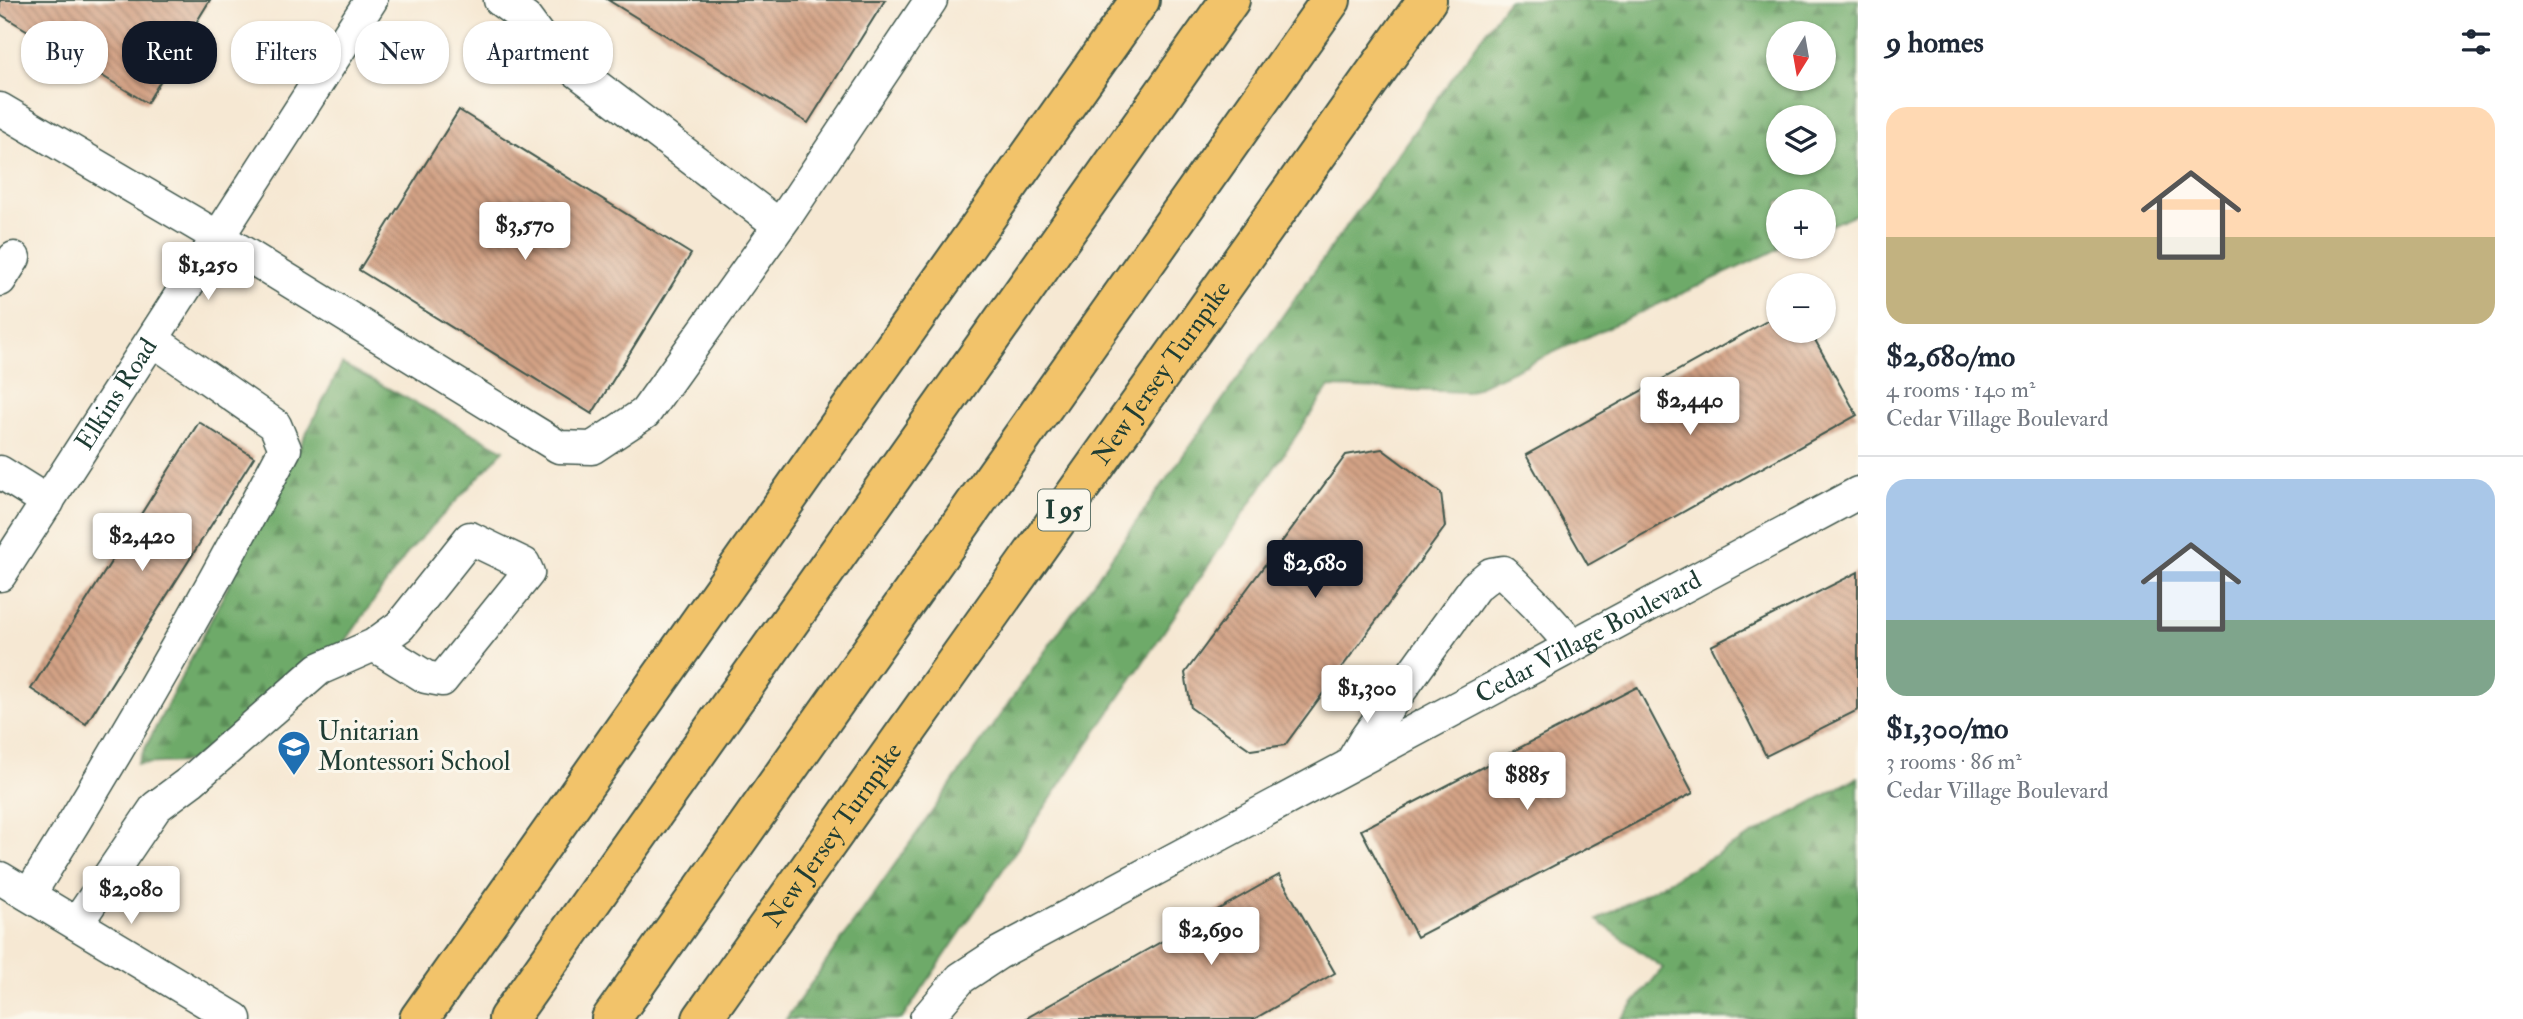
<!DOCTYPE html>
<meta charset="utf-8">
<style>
body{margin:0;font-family:"IM FELL Double Pica",serif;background:#f2f2f3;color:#1f2937;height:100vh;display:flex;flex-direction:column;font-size:26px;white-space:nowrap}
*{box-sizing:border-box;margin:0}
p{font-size:23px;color:#747a83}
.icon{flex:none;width:38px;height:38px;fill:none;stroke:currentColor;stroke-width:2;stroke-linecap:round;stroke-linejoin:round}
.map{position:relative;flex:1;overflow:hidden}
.sheet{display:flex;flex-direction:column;background:#fff;width:665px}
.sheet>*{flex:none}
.guide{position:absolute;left:21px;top:21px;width:665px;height:63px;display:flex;gap:14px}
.needle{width:46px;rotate:191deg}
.tools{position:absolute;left:1766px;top:21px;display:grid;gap:14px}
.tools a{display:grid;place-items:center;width:70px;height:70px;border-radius:50%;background:#fff;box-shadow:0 2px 5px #0004;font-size:35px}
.price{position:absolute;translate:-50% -60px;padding:0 16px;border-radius:7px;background:#fff;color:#222;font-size:23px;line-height:46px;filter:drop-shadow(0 2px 4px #0008)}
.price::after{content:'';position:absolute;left:50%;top:42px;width:21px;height:16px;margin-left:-10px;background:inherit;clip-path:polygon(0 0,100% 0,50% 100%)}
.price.active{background:#111827;color:#fff}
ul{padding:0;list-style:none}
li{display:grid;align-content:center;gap:14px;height:371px;padding:0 28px}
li+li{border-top:2px solid #e0e1e3}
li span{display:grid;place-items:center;height:217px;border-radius:21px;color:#555}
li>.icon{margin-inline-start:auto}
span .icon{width:126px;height:126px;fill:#fffc;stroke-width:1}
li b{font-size:30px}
h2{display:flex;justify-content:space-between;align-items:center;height:84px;padding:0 28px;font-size:30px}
.chip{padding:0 24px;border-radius:28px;background:#fff;box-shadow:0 2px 5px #0004;font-size:24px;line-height:63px}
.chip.active{background:#111827;color:#fff}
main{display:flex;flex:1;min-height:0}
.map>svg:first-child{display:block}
.forest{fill:url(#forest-firs);stroke:#46744e;stroke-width:2;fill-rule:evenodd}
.building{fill:url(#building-back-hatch)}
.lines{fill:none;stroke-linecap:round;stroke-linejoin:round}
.minor-casing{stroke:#3f574c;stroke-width:35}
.highway-casing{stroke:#3f574c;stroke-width:42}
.minor{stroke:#fff;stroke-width:32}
.highway{stroke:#f2c36a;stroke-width:38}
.labels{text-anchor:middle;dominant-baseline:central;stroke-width:6;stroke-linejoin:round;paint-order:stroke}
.shield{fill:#fbf7ec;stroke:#61756b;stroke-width:2}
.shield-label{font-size:24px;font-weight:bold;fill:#1f3d34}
.street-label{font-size:26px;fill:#1f3d34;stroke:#fbf7ec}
.poi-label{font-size:26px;fill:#1f3d34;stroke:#fbf7ec;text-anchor:start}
</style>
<main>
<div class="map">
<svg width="1858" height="1019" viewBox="0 0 1858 1019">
<defs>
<pattern id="forest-firs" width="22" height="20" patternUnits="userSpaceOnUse" patternTransform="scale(1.75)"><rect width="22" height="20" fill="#6eaa69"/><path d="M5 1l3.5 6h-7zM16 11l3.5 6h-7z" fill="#5a8c57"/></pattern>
<pattern id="building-back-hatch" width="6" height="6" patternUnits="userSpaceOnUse" patternTransform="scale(1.75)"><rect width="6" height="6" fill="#d3a285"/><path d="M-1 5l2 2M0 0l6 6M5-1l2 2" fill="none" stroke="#ab856e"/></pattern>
</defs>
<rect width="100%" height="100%" fill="#fbf7ec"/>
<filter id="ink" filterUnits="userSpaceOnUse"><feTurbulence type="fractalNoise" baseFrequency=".0143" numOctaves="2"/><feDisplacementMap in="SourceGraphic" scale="14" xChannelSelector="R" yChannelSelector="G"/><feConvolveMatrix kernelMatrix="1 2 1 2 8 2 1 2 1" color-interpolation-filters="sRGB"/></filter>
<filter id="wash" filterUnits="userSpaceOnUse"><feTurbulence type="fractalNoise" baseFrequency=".00686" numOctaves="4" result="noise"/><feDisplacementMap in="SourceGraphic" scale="28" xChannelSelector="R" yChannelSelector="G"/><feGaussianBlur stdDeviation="1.57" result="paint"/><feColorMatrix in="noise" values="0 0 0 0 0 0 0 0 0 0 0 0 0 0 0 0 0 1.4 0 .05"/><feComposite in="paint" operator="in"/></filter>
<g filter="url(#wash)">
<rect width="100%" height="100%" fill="#f6e8d3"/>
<path class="forest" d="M1508,0H1858V213L1824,228V201H1778V247H1783L1467,392L1329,387L902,1019H786L1201,430ZM1778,33H1824V79H1778ZM1778,117H1824V163H1778Z
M342,364L504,450L408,552L324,672L188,762L137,764Z
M1858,777V1019H1621L1663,968L1597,920Z"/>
<g id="blocks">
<path class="building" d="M0,0H210L147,103L0,14Z
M608,0H885L808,123Z
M459,110L691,254L592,414L359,270Z
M1778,315V331H1810L1857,415L1588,565L1526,455Z
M199,422L254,457L86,724L31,689Z
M1382,449L1441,493L1445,527L1285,745L1251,750L1191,708L1185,673L1346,455Z
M1858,572V710L1766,756L1711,646Z
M1637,687L1693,793L1417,937L1361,830Z
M1279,875L1335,973L1254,1019H1025Z"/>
</g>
</g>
<g filter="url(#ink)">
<use href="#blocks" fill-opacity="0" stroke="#3f574c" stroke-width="2"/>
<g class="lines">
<defs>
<g id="minor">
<path d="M500,0L526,19L549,50L779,225"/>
<path d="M0,109L218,237L559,447L592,448L645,413L789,212L931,0"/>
<path d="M0,280L14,258"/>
<path d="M0,472L48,502"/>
<path id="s1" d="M0,575L371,0"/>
<path d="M1353,760L1366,738L1475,587L1491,574L1503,572L1537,606L1572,645"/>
<path d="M0,878L235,1019"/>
<path d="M29,895C120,750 205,601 285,449L275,425L153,340"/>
<path d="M77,923L156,807L191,781L319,669L374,645L426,677L442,680L528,573L524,564L470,538L400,626L374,645"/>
<path id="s2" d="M926,1019L961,978L999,953L1858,493"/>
</g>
<g id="highway">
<path d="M419,1019L1140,0"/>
<path d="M508,1019L1230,0"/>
<path d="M611,1019L1331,0"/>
<path id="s3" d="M702,1019L1427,0"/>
</g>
</defs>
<use href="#minor" class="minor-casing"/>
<use href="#highway" class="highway-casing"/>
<use href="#minor" class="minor"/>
<use href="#highway" class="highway"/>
</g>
</g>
<defs>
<symbol id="school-pin" viewBox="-11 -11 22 30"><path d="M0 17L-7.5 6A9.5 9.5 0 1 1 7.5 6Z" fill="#1f6fb2" stroke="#fbf7ec"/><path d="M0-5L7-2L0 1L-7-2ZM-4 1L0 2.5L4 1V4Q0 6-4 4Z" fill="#fff"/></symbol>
</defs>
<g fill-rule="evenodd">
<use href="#school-pin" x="275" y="728" width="38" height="52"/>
</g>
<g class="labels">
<rect class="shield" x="1038" y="489.5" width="52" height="41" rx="5"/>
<g class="shield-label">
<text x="1064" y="510">I 95</text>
</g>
<g class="street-label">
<text stroke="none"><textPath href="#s3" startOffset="793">New Jersey Turnpike</textPath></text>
<text stroke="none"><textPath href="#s1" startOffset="215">Elkins Road</textPath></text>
<text stroke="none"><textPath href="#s2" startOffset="768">Cedar Village Boulevard</textPath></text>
<text stroke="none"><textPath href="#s3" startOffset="226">New Jersey Turnpike</textPath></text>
</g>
<g class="poi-label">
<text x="318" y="732">Unitarian<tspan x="318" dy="30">Montessori School</tspan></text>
</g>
</g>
</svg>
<div class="tools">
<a><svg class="needle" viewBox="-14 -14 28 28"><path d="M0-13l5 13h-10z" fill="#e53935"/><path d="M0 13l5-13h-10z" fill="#747a83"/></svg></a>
<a><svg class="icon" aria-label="layers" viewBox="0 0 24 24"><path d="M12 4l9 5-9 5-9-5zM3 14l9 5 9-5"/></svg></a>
<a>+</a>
<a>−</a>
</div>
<b class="price" style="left:525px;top:262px">$3,570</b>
<b class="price" style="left:208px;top:302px">$1,250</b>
<b class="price" style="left:1690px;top:437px">$2,440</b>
<b class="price" style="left:142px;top:573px">$2,420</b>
<b class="price active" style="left:1315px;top:600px">$2,680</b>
<b class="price" style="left:1367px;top:725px">$1,300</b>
<b class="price" style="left:1527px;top:812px">$885</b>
<b class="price" style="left:131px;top:926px">$2,080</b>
<b class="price" style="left:1211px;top:967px">$2,690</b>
<div class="guide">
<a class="chip">Buy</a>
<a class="chip active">Rent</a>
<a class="chip">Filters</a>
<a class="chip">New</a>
<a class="chip">Apartment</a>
</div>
</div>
<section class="sheet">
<h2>9 homes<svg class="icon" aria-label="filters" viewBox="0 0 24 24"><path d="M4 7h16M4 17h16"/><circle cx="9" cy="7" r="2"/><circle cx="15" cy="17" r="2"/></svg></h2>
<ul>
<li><span style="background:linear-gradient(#ffd9b3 60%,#c2b280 0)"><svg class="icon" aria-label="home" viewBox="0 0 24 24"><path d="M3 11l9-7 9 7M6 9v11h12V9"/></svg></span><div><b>$2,680/mo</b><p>4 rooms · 140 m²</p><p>Cedar Village Boulevard</p></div></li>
<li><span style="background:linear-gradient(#a9c7e8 65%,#7fa58c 0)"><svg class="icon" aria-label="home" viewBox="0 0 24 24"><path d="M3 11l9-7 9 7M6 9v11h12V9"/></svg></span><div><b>$1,300/mo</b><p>3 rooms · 86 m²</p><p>Cedar Village Boulevard</p></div></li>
</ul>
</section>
</main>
